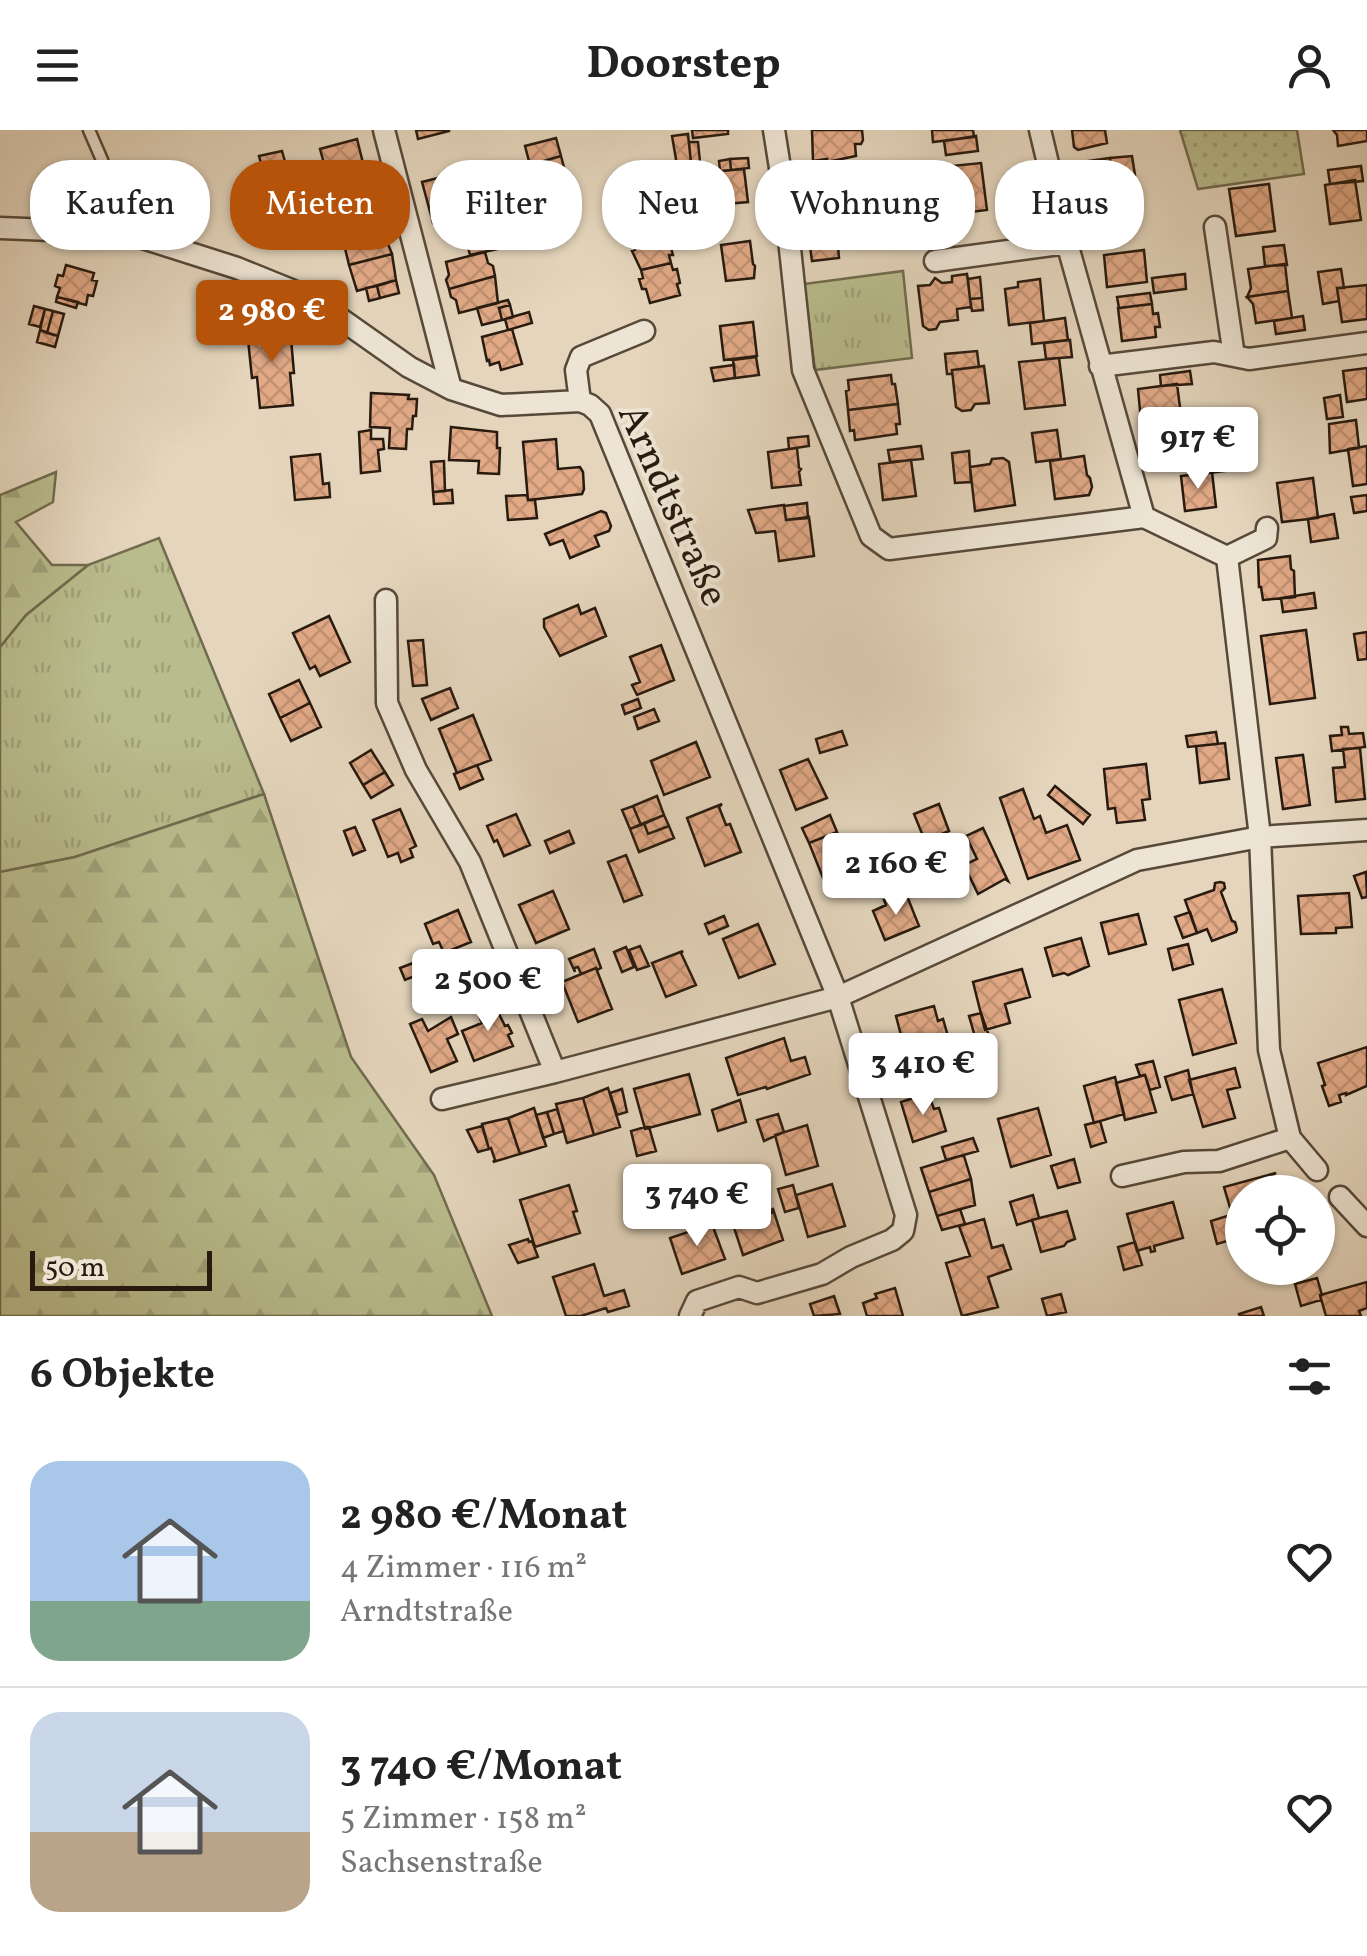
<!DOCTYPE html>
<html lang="de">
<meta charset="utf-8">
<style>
body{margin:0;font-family:Vollkorn,serif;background:#f6f6f6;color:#222;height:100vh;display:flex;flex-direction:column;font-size:38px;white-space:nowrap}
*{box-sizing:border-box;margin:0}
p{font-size:32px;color:#767676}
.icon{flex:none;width:55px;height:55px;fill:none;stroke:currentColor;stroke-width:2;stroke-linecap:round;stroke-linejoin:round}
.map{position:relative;height:1186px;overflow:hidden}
.details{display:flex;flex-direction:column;background:#fff;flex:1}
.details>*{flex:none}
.hud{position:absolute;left:30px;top:30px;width:1308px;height:90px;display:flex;gap:20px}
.fabs{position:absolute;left:1225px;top:1045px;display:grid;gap:20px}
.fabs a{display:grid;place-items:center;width:110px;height:110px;border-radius:50%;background:#fff;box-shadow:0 2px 8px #0004;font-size:50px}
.scale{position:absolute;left:30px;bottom:25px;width:182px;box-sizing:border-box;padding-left:10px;border:5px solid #281a0f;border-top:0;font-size:28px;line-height:35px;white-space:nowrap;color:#281a0f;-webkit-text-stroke:8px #ede4d3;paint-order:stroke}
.price{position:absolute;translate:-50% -85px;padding:0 22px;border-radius:10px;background:#fff;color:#222;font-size:32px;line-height:65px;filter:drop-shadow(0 2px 5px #0008)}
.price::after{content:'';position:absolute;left:50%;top:60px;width:30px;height:22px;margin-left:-15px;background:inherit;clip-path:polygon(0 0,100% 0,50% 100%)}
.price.on{background:#b45309;color:#fff}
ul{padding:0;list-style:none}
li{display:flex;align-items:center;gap:30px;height:250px;padding:0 30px}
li+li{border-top:2px solid #e0e0e0}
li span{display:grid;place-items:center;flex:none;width:280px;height:200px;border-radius:30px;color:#555}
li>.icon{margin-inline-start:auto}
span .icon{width:120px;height:120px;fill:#fffc;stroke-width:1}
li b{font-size:42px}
h2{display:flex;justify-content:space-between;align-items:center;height:120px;padding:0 30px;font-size:42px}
.chip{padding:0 35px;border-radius:40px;background:#fff;box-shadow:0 2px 8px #0004;font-size:35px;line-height:90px}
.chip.on{background:#b45309;color:#fff}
header{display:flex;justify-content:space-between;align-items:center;height:130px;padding:0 30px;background:#fff;font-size:45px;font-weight:700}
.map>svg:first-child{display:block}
.grass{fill:url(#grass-tufts);stroke:#706b4e;stroke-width:2.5}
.forest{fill:url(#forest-firs);stroke:#706b4e;stroke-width:2.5}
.park{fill:url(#park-dots);stroke:#706b4e;stroke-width:2.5}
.building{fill:url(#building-cross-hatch);stroke:#281a0f;stroke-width:2.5}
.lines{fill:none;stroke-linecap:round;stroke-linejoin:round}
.service-casing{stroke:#57493a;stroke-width:15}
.minor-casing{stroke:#57493a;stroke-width:25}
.service{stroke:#ede4d3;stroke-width:10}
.minor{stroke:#ede4d3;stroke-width:20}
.labels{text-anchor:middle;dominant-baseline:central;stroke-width:8;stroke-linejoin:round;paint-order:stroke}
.street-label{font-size:40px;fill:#281a0f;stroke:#ede4d3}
</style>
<header><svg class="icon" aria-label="menu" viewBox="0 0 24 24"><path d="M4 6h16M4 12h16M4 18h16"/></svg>Doorstep<svg class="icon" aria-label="person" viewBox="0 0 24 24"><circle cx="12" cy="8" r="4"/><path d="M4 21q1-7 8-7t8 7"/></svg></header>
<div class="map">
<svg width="1367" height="1186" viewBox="0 0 1367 1186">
<defs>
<pattern id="grass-tufts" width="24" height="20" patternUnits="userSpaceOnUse" patternTransform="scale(2.5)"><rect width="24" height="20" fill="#b9bc8d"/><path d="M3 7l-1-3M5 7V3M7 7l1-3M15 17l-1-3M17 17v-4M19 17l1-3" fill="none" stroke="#9fa178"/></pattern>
<pattern id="forest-firs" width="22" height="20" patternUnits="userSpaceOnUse" patternTransform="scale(2.5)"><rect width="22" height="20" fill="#b9bc8d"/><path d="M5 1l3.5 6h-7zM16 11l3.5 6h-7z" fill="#9fa178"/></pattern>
<pattern id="park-dots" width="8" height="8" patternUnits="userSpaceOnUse" patternTransform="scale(2.5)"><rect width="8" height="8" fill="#b9bc8d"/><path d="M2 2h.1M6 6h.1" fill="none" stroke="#9fa178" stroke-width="1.8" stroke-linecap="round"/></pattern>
<pattern id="building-cross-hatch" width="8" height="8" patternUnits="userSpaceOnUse" patternTransform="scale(2.5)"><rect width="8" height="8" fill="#e1a986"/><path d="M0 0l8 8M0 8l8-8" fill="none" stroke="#c19172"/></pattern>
</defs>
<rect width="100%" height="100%" fill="#e4d5bc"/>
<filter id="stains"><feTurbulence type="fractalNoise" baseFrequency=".002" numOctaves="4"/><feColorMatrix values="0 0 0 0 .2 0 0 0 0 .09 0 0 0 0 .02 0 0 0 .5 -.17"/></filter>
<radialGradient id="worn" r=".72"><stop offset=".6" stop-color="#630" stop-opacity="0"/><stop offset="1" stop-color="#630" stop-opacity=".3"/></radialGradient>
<path class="grass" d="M903,141L912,228L815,240L804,154Z
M159,408L264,664L75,727L0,742V517L26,485L88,435Z"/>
<path class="forest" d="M56,342L53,372L16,392L52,435H88L26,485L0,517V365Z
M264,664L351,927L434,1045L492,1186H0V742L75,727Z"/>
<path class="park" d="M1180,0H1297L1304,44L1198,59Z"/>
<path class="building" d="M416,0H449V1L418,9Z
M692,0H728V4L693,8Z
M812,0H862L863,10L861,14H855L856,26L827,32V29L813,31Z
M932,0H973L974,7L933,12Z
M1072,0H1105L1107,13L1078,20L1074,17Z
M1333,0H1367V11L1338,16L1337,5Z
M688,4L691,33L677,35L672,6Z
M976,6L978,21L946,25L944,11Z
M556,8L561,26L530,35L525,16Z
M357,9L364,37L367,38L328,48L320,19Z
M689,12H698L700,32L691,33Z
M282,21L286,35L263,41L259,26Z
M561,26L571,64L540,72L530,35Z
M1132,26L1135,45L1112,47L1110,28Z
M748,28L749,38L731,40L730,29Z
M1110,28L1112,47L1090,49L1088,31Z
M730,29L731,40L720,41L719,31Z
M981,33L987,80L946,85L943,60L939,56L943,51L941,37Z
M1361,36L1363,51L1330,54L1328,40Z
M281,37L292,86L255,95L243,46Z
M367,38L375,67L339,77L331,48H328Z
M744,39L748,72L715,75L711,42Z
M454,44L457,56L465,58L467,65L461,72L465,85L433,93L422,52Z
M1128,45L1130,70L1138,69L1140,85L1133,86V92L1094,97L1087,65L1090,64L1088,50Z
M830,48L832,62L805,66L803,51Z
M1355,50L1361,90L1330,94L1325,55Z
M1269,54L1275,101L1236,106L1229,59Z
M859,59L862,86L814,91L811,64Z
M363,70L368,88L347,94L342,76Z
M344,81L347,94L337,96L333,84Z
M631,81L637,104L626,107L620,84Z
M292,86L296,100L265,108L262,93Z
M862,86L865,113L817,118L814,91Z
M367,90L370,102L350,108L347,95Z
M347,95L350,108L340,111L336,98Z
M662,97L665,112L669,111L673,125H669L671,133L641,140L632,121L635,120L631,105Z
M382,99L392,124L349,135L343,110Z
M498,100L502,118L470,125L466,109Z
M750,111L753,134L755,136L754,148L726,151L721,115Z
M817,115V118L838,116L839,128L812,131L810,116Z
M1284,115L1287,135L1265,136L1263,117Z
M1144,120L1147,152L1107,157L1104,125Z
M485,122L488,133L493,136L495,146L449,159L446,150L449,145L446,132Z
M392,124L396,150L357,161L349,135Z
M671,133L673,140L677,139L680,153L677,154L680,165L650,173L646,159H642L639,149L643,148L641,140Z
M1285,134L1288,161L1247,167L1251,158L1248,139Z
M66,135L94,143L92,150L97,151L93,166L88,165L86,175L57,167L60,158L55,156L58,145L63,146Z
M1341,139L1344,158H1337L1339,171L1323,174L1318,142Z
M967,144L971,177L957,179L958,190L940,192L936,199L929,200L923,196L918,156L930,155L935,148L942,153L952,152V146Z
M1185,144L1186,159L1154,163L1152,148Z
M495,146L498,173L459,183L456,170L451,167L449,159Z
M980,147L982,168L970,169L968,149Z
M1040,149L1044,191L1009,195L1005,159L1018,157V152Z
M396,150L399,163L380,168L377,156Z
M1367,155V189L1342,192L1337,158Z
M377,156L380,168L369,171L366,158Z
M1288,161L1292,188L1256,193L1253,174L1247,167Z
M1150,163L1152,174L1119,178L1117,167Z
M57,167L78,172L76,178L56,172Z
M982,168L983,180L972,181L970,169Z
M508,170L510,175L499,178L502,190L482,195L477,178Z
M1152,174L1153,184L1158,183L1160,197H1155L1156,207L1122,211L1118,178Z
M510,175L513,187L502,190L499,178Z
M34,176L45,179L40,197L29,194Z
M45,179L53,181L47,203L40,200Z
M53,181L64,184L58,206L47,203Z
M529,182L532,193L508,200L505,189Z
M1303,186L1305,200L1276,204L1274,191Z
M1065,188L1068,210L1032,214L1030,193Z
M753,192L757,226L724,230L720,196Z
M290,197L294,243H290L293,275L260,278L257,247L252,248L247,200Z
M512,199L522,234L501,240L499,232L490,235L489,230L487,231L482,207Z
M40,200L58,206L55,217L37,212Z
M1070,210L1072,227L1046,229L1044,213Z
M977,221L979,237L952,240V244H947L945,224Z
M756,227L759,245L735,248L733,230Z
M1059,228L1065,275L1025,279L1019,232Z
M734,235L735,248L714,251L711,238Z
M984,236L989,273L975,274L971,280L962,281L956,277L952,240Z
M1367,238V269L1347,272L1343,241Z
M1190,241L1192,254L1161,256L1160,245Z
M891,245L892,254H895L898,274L848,280L846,261L849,260L848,250Z
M1177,254L1181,285L1141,291L1138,259Z
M371,263L409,265L408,269H417L416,286H413L412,299H407L406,319L389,318L390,298L370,297Z
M1340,265L1343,287L1327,289L1324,268Z
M898,274L900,294H896L897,304L855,310L854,300L850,301L848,280Z
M1185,284L1189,316L1149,320L1145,289Z
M1356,290L1359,318L1330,323L1329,294Z
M451,297L497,302V318H500L499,344L478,343L479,331L449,330Z
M371,300V309H383L384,319L378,320L380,341L361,343L359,302Z
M1057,300L1061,329L1036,332L1032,303Z
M808,306L809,316L789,319L788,308Z
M556,309L558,339L580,337L583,342L584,359L582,364L528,370L523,312Z
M1203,313L1205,330L1175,333L1173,317Z
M921,316L923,329L890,332L888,320Z
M1367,316V354L1353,356L1348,319Z
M797,318L799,338L801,339L799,342L801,355L772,358L768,322Z
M969,321L971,352L955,353L952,323Z
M320,324L323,354L329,353L330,367L295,370L291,327Z
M1084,326L1087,345L1090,348L1092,357L1089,365L1055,369L1050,331Z
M1003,328L1009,332L1015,375L975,381L970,337L990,334L992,329Z
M1223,328L1225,341L1192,345L1191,332Z
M911,330L916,366L883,370L879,334Z
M444,331L445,361L433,362L431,332Z
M1212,342L1216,377L1185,381L1181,346Z
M1313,348L1318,388L1282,392L1277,353Z
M452,360L453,373L434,374L433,362Z
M527,365L528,370H535L537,388L508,390L506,366Z
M1367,365V381L1354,383L1351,367Z
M807,373L808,388L786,390L784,376Z
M784,375L786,390L809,387L814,426L779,431L775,401L756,403L748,380Z
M601,381L606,383L611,396L609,401L595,406L599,416L570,428L563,410L550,415L545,404Z
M1334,384L1338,408L1311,412L1308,389Z
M1290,426L1291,439L1294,441L1295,467L1263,470L1261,457H1259L1258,430Z
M1314,463L1316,478L1283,482L1281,468Z
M578,475L581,484L595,478L606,506L560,526L544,497V489Z
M329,486L350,532L320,546L315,536L310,539L293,503Z
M1306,500L1315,568L1270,574L1261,506Z
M1367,502V529L1358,530L1354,504Z
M423,510L427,555L413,556L408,511Z
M661,515L674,550L637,565L632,555L640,552L630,527Z
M299,550L310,573L280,588L269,564Z
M450,558L458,578L431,590L422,569Z
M638,569L641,578L625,584L622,575Z
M310,573L321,597L291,611L280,588Z
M654,579L659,591L638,599L634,587Z
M473,585L491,630L457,643L439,599Z
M1341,597H1348L1349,604L1363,603L1365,617L1332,621L1330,606L1342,605Z
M842,601L847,615L820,623L816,609Z
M1216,602L1218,614L1188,617L1186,606Z
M696,612L710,647L664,665L651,631Z
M1225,613L1229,649L1200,653L1196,616Z
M1360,618L1365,669L1336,672L1333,638L1345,637L1343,619Z
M371,620L385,642L363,655L350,633Z
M1303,625L1310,675L1283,679L1276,628Z
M808,629L827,668L796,680L780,640Z
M1146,634L1150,669L1142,670L1145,690L1117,693L1115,678L1108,679L1104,639Z
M477,635L483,649L460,659L454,644Z
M385,642L393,655L371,668L363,655Z
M1055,656L1090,685L1083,694L1048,665Z
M1023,659L1034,689L1040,686L1046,703L1067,695L1080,730L1028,749L1000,668Z
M657,666L664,685L641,695L633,676Z
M722,674L719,677L726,695L730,694L741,722L705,736L687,688Z
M939,674L949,701L925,711L914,684Z
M633,676L641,695L630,699L622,680Z
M400,679L416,716L410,719L413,727L401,732L398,723L388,727L373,690Z
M516,684L530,715L504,726L497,710L494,712L487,696Z
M664,685L669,696L648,704L644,693Z
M830,685L837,702L809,713L802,698Z
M644,693L648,704L669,696L674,708L639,722L630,699Z
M355,697L365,720L353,725L344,701Z
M983,698L1008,751L1005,749L978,764L964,735L977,729L966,706Z
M569,701L574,713L550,723L545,711Z
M837,702L851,737L823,748L809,713Z
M949,724L960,749L946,755L935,729Z
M626,725L642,765L624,772L608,732Z
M925,734L935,758L918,765L908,741Z
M1366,742L1367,767L1362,768L1354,746Z
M1220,752L1224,753L1225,758L1221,762L1232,791L1235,792L1237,799L1236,802L1212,811L1207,799L1197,803L1185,770L1214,760L1215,753Z
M553,761L569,799L536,813L519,775Z
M1349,763L1352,797L1336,798V803L1301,804L1298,766Z
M907,766L919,796L885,810L873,781L886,775L884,770L892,767L894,772Z
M458,780L471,812L444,823L439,812L433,814L425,794Z
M1190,782L1197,803L1183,808L1175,787Z
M1138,784L1146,814L1109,824L1101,793Z
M724,786L728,796L709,804L705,794Z
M758,794L775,834L739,848L723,809Z
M1081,808L1089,836L1068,845L1064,843L1053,846L1045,818Z
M1188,814L1193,834L1173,840L1168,819Z
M640,816L649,836L637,840L629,820Z
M626,817L634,837L622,842L614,822Z
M594,819L601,838L597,840L596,838L581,844L578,837L574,838L575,842L569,829Z
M683,821L681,823L696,855L666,867L652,833Z
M429,827L433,839L405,850L400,838Z
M596,838L612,879L578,892L562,852Z
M1022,839L1030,867L1005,874L1010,893L985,900L973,852Z
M1222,859L1236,913L1193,925L1179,870Z
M493,872L505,896L508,895L512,903L508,905L513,916L474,931L462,901L482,893L476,879Z
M934,876L938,891L943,889L949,910L934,915L937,925L912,932L908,916L904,917L896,886Z
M981,883L989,906L976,910L969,886Z
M451,887L458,904L447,909L457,931L431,942L410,894L422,889L428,901Z
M784,908L791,931L805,927L810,944L767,959L766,957L738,965L726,928Z
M1367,917V956L1346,965V963L1339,965L1341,972L1329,976L1322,956L1325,955L1318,933Z
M1153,931L1160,957L1150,960L1145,945L1140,946L1136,935Z
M935,937L942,961L919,966L912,943Z
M1235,938L1240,957L1227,960L1235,988L1203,997L1189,950Z
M1188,940L1193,964L1172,970L1165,947Z
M689,944L700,984L645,999L634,959Z
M1145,945L1156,982L1125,990L1116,953Z
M1115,947L1124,984L1094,993L1084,956Z
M608,958L620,997L594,1005L583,968Z
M622,959L627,982L617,985L610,963Z
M928,963L934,979L939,978L946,1001L913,1012L901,972Z
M583,968L594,1005L567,1013L556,974Z
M740,970L746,992L718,1001L712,980Z
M534,978L546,1016L520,1024L508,988Z
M1038,978L1051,1025L1011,1037L998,989Z
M557,979L564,1001L554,1004L547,982Z
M547,982L554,1004L543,1008L536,985Z
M778,984L784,1002L764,1011L757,990Z
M508,988L520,1024L493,1032L495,1030L491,1018L489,1019L482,994Z
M1100,991L1106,1012L1091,1017L1085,995Z
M807,995L818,1036L786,1045L775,1005Z
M482,996L489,1019L478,1022L467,1000Z
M645,997H649L656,1021L637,1026L631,1001Z
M973,1008L978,1021L946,1030L942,1017Z
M960,1026H964L971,1049L929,1062L921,1038Z
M1074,1029L1080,1052L1058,1058L1051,1036Z
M1276,1043L1271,1046L1275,1062H1242V1088L1234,1091L1224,1057Z
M971,1049L975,1075L937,1086L929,1062Z
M832,1054L845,1096L808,1107L796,1065Z
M569,1055L577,1081L573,1082L580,1103L535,1117L520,1070Z
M793,1055L799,1078L785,1082L778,1059Z
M1033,1065L1039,1088L1017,1095L1010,1072Z
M758,1069L761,1086L772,1083L771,1080L773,1079L783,1110L743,1125L728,1079Z
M727,1071L733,1093L721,1096L714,1074Z
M1173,1072L1183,1108L1154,1116L1155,1121L1151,1122L1150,1117L1137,1121L1127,1084Z
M960,1079L965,1094L942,1100L937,1086Z
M1067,1081L1075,1109L1067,1112L1064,1116L1041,1122L1032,1090Z
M1227,1086L1234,1109L1217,1114L1211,1091Z
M984,1089L992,1118L1003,1115L1011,1139L988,1147L998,1177L962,1186L946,1133L970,1126L959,1096Z
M712,1094L725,1129L682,1144L670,1108Z
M528,1109L529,1112L532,1111L538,1127L518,1133L509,1115Z
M1135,1112L1142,1135L1124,1140L1118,1117Z
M594,1134L604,1166L624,1160L629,1176L608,1182L606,1178L581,1186H566L553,1147Z
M1317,1148L1322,1165H1320L1321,1170L1301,1176L1295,1154Z
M1367,1152V1178L1359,1181L1361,1186H1326L1320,1165Z
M895,1158L903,1186H867L863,1173L877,1168L875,1164Z
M1061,1164L1066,1182L1047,1186L1042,1169Z
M834,1166L840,1184L814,1186L810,1174Z
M1261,1177L1264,1186H1240L1239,1184Z"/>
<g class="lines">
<defs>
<path id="service" d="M89,0L102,30L126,102"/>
<path id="minor" d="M384,0L451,259
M774,0L784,63L803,240L871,406L889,419L1144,387
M1040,0L1067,113L1144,387L1227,427L1260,707L1269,920L1290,1008L1317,1040
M1215,97L1234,226
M0,98L127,103L237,138L311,168L409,237L451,259L501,275L580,271L590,275L600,284L838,867L906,1085L903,1101L892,1110L851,1127L822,1144L757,1163L739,1157L697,1171L690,1186
M935,131L1067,113
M1100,236L1214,222L1249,229L1367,213
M580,271L576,240L581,227L644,201
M1227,427L1266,408L1267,398
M386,470L387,573L416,640L470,732L555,942
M442,969L555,942L838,867L1137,730L1260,707L1367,700
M1122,1046L1184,1032L1219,1031L1290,1008
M1340,1067L1367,1096"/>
</defs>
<use href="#service" class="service-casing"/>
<use href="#minor" class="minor-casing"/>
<use href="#service" class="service"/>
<use href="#minor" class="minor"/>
</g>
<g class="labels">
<g class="street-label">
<text transform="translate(671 376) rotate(66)">Arndtstraße</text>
</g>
</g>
<rect width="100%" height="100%" filter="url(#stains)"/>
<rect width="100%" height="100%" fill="url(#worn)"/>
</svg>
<div class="fabs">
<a><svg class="icon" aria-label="locate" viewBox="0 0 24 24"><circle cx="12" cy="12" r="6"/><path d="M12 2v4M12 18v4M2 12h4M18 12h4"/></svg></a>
</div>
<div class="scale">50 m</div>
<b class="price on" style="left:272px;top:235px">2 980 €</b>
<b class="price" style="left:1198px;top:362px">917 €</b>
<b class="price" style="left:896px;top:788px">2 160 €</b>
<b class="price" style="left:488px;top:904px">2 500 €</b>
<b class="price" style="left:923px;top:988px">3 410 €</b>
<b class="price" style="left:697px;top:1119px">3 740 €</b>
<div class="hud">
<a class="chip">Kaufen</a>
<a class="chip on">Mieten</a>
<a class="chip">Filter</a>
<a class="chip">Neu</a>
<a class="chip">Wohnung</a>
<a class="chip">Haus</a>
</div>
</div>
<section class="details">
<h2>6 Objekte<svg class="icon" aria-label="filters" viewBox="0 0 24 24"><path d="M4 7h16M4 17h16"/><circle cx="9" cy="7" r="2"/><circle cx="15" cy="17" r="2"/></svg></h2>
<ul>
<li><span style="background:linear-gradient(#a9c7e8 70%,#7fa58c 0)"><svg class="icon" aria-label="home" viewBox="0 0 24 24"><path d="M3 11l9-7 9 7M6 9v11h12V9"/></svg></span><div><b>2 980 €/Monat</b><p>4 Zimmer · 116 m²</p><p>Arndtstraße</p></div><svg class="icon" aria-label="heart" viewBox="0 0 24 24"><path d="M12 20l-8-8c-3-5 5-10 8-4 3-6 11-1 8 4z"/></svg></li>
<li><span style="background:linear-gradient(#c9d6e8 60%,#b9a48a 0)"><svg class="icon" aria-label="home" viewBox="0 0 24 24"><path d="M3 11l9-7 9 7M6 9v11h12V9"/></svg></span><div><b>3 740 €/Monat</b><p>5 Zimmer · 158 m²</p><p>Sachsenstraße</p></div><svg class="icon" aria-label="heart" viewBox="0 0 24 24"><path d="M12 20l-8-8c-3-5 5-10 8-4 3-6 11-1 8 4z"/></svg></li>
</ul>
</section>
